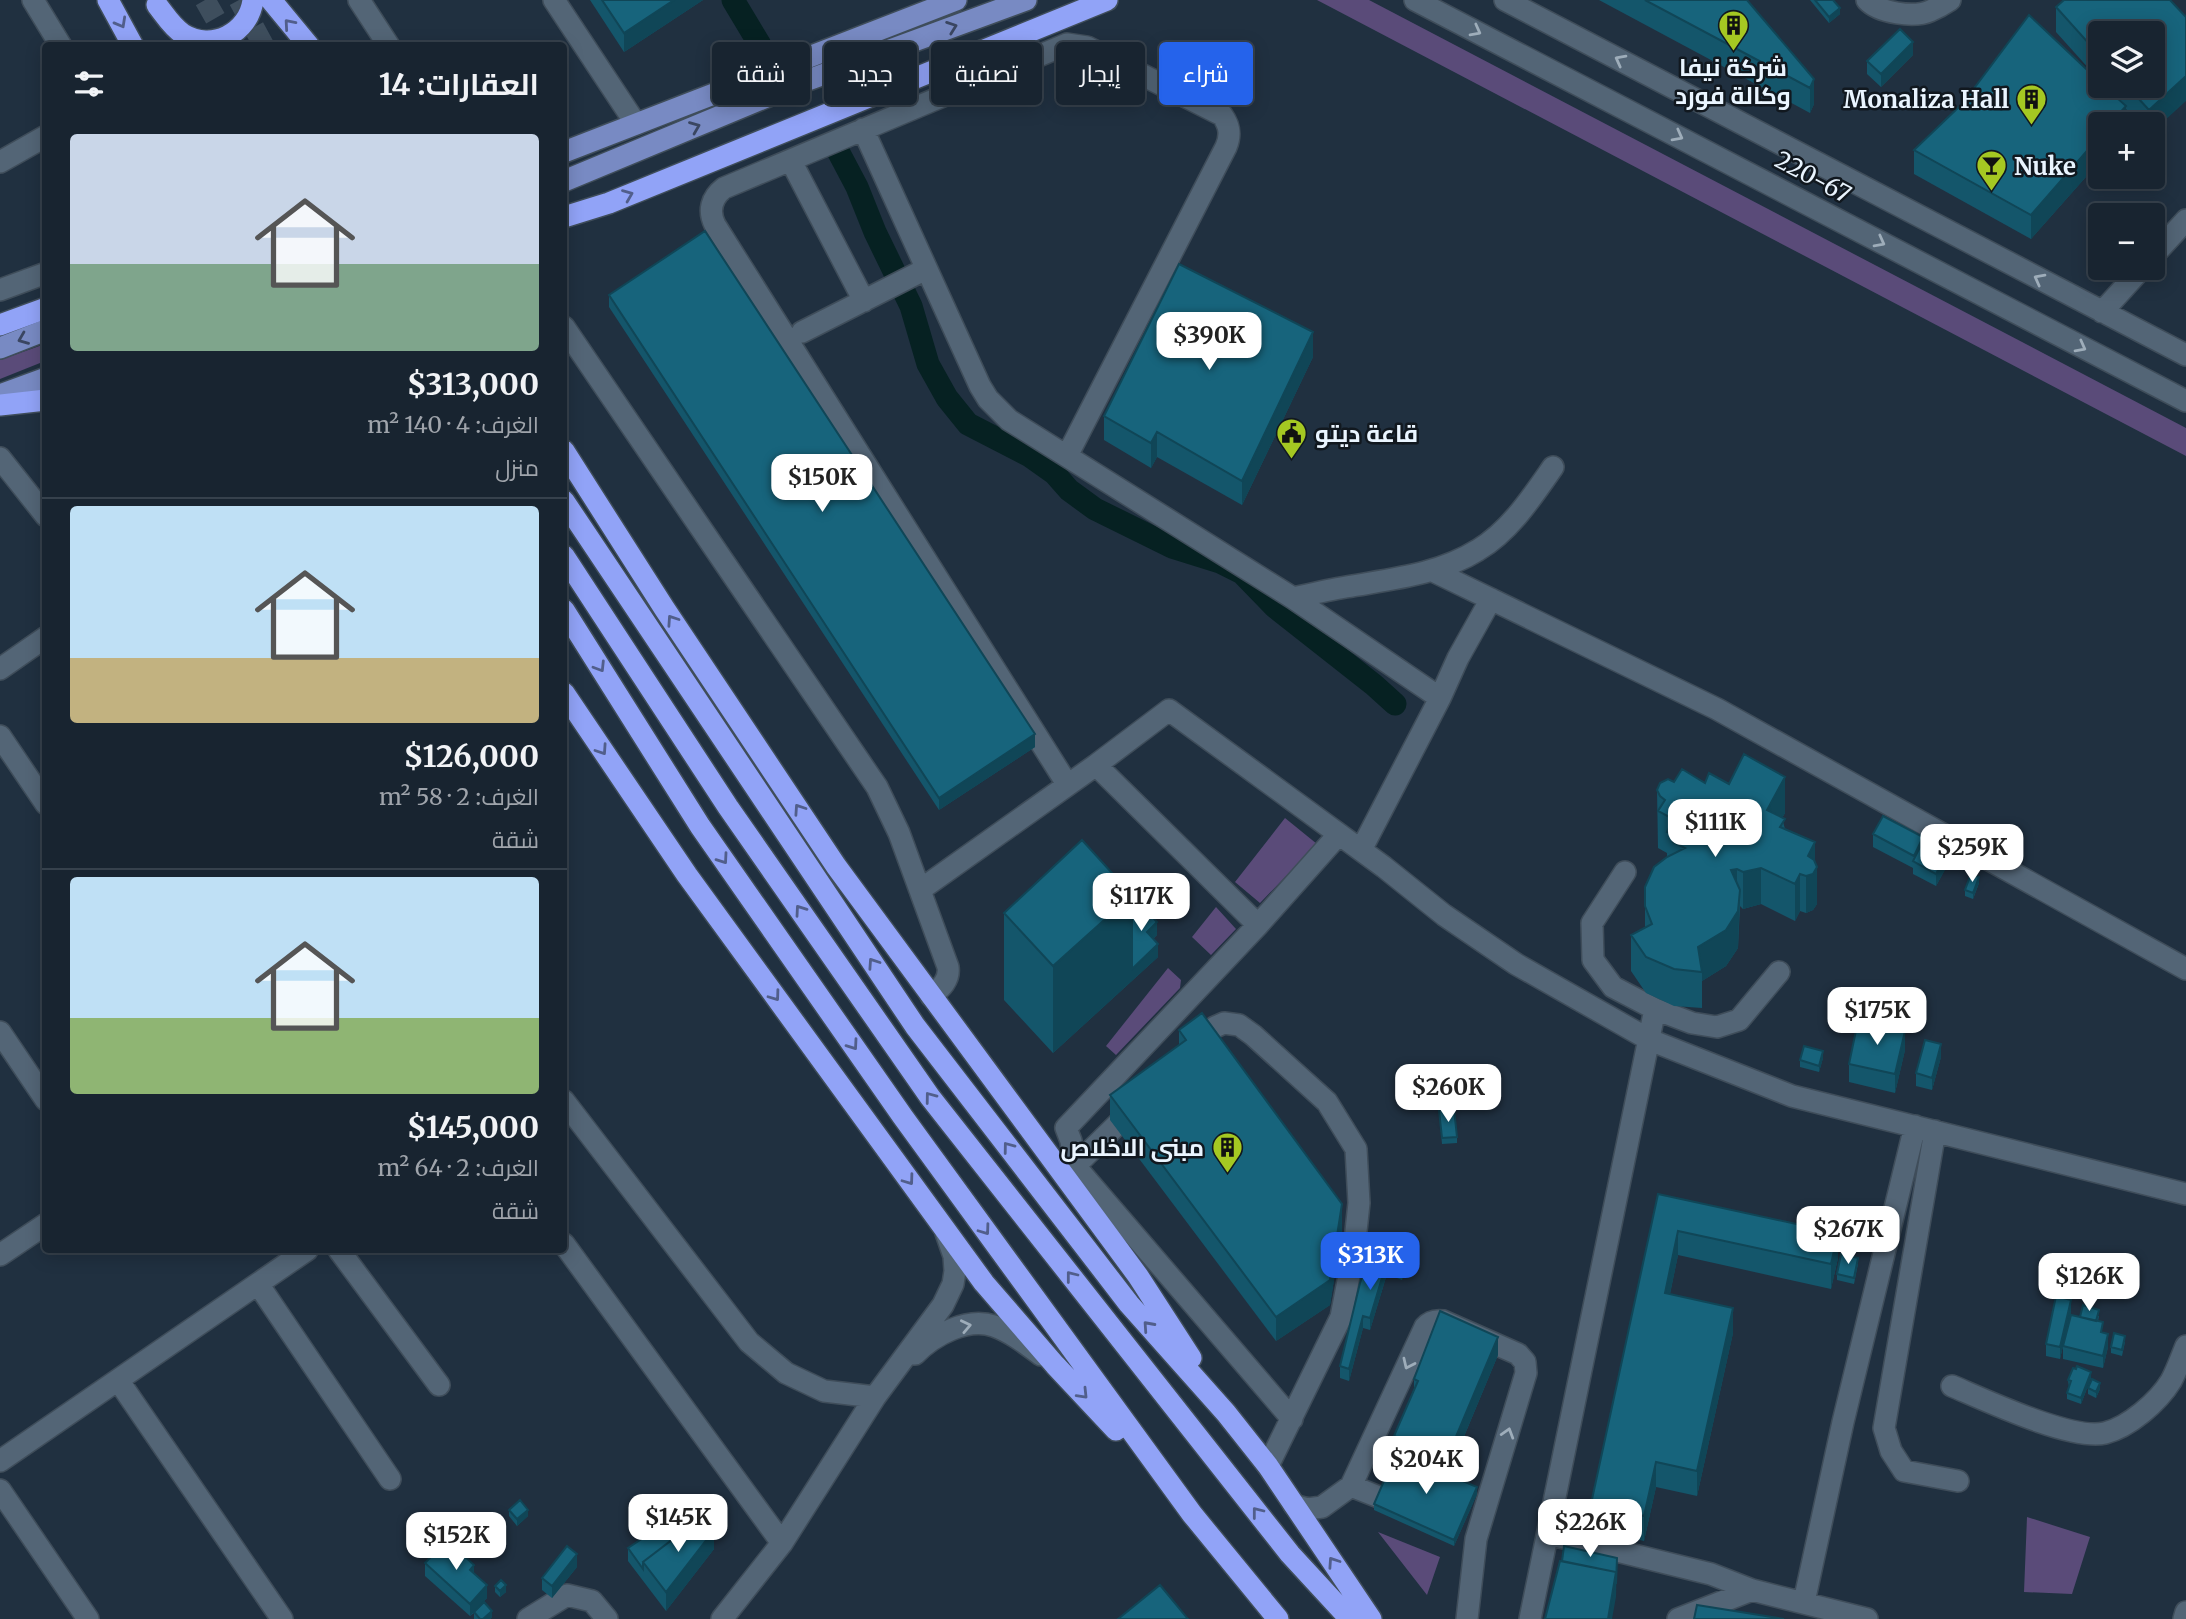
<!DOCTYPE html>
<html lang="ar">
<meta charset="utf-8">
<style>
body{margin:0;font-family:Merriweather,Cairo,serif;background:#212c38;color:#f1f3f6;direction:rtl;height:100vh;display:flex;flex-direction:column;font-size:26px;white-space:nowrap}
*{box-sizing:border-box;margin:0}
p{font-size:23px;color:#9fa4ab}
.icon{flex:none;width:38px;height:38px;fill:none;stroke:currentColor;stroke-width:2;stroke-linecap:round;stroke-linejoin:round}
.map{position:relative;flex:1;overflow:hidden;direction:ltr}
.details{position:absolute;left:42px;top:42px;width:525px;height:1211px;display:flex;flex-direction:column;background:#182430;border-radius:7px;box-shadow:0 4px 18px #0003,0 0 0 2px #36414c;direction:rtl}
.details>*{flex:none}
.banner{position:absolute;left:588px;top:42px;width:665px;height:63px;direction:rtl;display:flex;gap:14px}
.controls{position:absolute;left:2088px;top:21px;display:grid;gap:14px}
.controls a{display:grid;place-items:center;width:77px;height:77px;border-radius:7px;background:#182430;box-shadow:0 4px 18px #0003,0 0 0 2px #36414c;font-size:35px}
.price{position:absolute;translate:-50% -60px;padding:0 16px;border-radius:14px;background:#fff;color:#222;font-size:23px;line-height:46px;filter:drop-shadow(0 2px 4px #0008)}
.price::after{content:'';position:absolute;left:50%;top:42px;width:21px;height:16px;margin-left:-10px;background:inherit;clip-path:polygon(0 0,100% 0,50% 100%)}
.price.current{background:#2563eb;color:#fff}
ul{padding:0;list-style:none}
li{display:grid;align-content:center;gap:14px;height:371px;padding:0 28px}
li+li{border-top:2px solid #36414c}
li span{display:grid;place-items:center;height:217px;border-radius:7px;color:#555}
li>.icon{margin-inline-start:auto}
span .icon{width:126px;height:126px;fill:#fffc;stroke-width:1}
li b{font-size:30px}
h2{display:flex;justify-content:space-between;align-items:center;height:84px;padding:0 28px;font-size:30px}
.pill{padding:0 24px;border-radius:7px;background:#182430;box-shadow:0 4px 18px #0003,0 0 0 2px #36414c;font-size:24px;line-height:63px}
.pill.current{background:#2563eb;color:#fff}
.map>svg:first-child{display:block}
.green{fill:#5a4b79}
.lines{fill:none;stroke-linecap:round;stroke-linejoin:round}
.canal{stroke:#062122;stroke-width:23}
.highway-tunnel{stroke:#3e4e5d;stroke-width:21;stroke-dasharray:21 10;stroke-linecap:butt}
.minor-casing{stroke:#3f4d5a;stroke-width:24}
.major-casing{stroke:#3f4d5a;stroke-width:24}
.highway-casing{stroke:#3f4d5a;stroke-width:24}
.minor{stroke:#536576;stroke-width:21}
.major{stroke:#788ac3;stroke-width:21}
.highway{stroke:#91a3f7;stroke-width:21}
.wall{fill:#14566b}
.shaded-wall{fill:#104657}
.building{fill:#17647c;stroke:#104657;stroke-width:2}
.oneway{stroke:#515e8b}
.oneway2{stroke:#3a4661}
.oneway3{stroke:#9eadba}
.labels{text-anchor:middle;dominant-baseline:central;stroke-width:5;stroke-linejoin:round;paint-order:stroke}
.poi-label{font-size:24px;font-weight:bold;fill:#eaf5ff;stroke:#11181f;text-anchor:end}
.street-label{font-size:24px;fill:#eaf5ff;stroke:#11181f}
</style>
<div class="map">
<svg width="2186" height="1619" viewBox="0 0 2186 1619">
<rect width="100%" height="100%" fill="#203040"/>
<path class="green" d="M1317,0H1369L2186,428V456Z
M45,344V361L0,379V360Z
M1285,818L1317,844L1260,903L1235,882Z
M1216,907L1236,929L1211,955L1192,937Z
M1168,968L1181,980L1180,988L1116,1055L1106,1046Z
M2027,1517L2090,1537L2072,1594L2024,1592Z
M1378,1532L1440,1557L1427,1595Z"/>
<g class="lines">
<path class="canal" d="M733,0L760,45
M838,151L857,187L875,232L911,306L928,364L947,398L968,424L1030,456L1054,473L1069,490L1095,509L1172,547L1220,562L1242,573L1275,607L1374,685L1395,704"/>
<path class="highway-tunnel" d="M205,0L231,46
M239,0L264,46"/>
<defs>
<path id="minor" d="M33,0L61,46
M359,0L389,46
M554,0L636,124
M1415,0L2186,401
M1505,0L2186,355
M1867,0C1879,13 1914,18 1930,11C1937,8 1944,4 1950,0
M863,129L980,386L988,399L1009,420L1293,598L1440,698
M791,161L864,301
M0,162L46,136
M2152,257L2186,220
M0,290L46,273
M2102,312L2142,268
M564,327L877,787L899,833L948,967C950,980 941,988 931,996
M802,332L926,269
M1067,456L1226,147C1231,135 1230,126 1222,115L1087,47L1067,44L724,188C711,198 708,211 715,225L1067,784
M0,458L46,516
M1433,571L1717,709L2186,969
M1293,598C1311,594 1328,590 1346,587C1391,579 1438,575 1478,550C1510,531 1532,497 1553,467
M0,669L46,637
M0,736L46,804
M1096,765L1169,710L1384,867L1444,915L1516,964L1650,1040L1792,1096L2186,1194
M1361,850L1440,698L1458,658L1491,599
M1625,872L1592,923L1593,960L1613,987L1655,1009L1692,1023L1717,1027L1739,1020L1779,972
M920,890L1096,765L1258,925
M0,1032L46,1100
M1195,1047L1215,1027L1224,1023L1239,1025L1253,1035L1327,1102L1356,1149L1359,1203L1354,1250L1341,1317L1268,1466
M564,1101L749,1342L786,1373L824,1391L875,1397
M1135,1107L1075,1166L1292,1419
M1935,1131L1884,1428L1891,1451L1904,1471L1958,1481
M1075,1175L1071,1141L1066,1128L1258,925L1339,834
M564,1244L782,1543
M339,1250L439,1385
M0,1255L46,1224
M258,1284L390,1479
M915,1354C934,1335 967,1317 994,1326C1011,1332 1026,1344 1041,1355
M118,1380L282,1619
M1952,1386C1985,1400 2072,1441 2105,1433C2129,1427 2158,1402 2171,1381C2177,1370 2181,1358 2186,1346
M0,1461L307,1250
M1351,1486L1379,1497
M0,1490L88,1619
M1294,1505L1308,1509L1322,1507L1351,1486L1425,1327C1430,1321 1436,1320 1443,1321L1518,1354L1525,1362L1526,1373L1476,1539L1467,1619
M1548,1534L1711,1574L1752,1590L1867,1619
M1804,1602L1843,1422L1915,1126
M528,1619L567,1595L592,1601L607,1619
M722,1619L782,1543L875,1397L943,1305L953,1284L955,1271L954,1256L946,1233
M1530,1619L1655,1009
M1678,1619L1752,1590
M2184,1619L2186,1612"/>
<path id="major" d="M564,152L956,0
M564,181L800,83L1026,0
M0,348L46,330
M0,395L46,378"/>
<path id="highway" d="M108,0L133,46
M271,0L309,46
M157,5C165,15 172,27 183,34C212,52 249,33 253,0
M564,217L609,203L1107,0
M0,325L46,308
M0,405L46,400
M564,451L664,608L836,866L1138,1276L1191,1358
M564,501L915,1026L1129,1304L1226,1413L1268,1466L1371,1619
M564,556L728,807L930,1097L1290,1554L1350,1619
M564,610L700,826L903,1117L1192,1514L1278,1619
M564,693L687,875L984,1283L1055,1365L1116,1430"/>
</defs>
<use href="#minor" class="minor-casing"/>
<use href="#major" class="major-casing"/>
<use href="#highway" class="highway-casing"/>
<use href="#minor" class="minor"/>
<use href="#major" class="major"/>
<use href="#highway" class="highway"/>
</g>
<path class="wall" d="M590,0H703L624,52Z
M1599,0H1747L1814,79V104L1810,113Z
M1810,0H1833L1840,14L1829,23Z
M2170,0L2152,124H2140L2126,109V124H2100V161L2031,239L1914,174V150L2105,86H2152L2100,33V81L2056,32V7Z
M1913,55L1881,87L1867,74V61Z
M609,295L1035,747L939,810L609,307Z
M1313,357L1242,505L1157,457L1151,468L1104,440V416Z
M1674,782L1729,784L1785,813L1782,818L1785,829L1815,861L1817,904L1813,910L1806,913L1800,911L1795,921L1761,904L1743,909L1740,906L1738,948L1726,966L1702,981V1008L1674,1006L1646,993L1631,971V935L1645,928V887L1667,857V853L1658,848L1657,790Z
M1873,834L1923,841L1947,866L1936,886L1913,874V868L1873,847Z
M1979,883L1973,899L1965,896V890Z
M1004,913L1157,935L1153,939L1158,957L1053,1053L1004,1000Z
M1179,1030L1342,1229L1330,1305L1276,1341L1110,1120V1095L1179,1045Z
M1905,1050L1895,1093L1849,1082V1064Z
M1941,1057L1932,1090L1916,1086V1073Z
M1823,1058L1819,1072L1800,1067V1060Z
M1439,1110L1457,1137V1143L1442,1144Z
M1658,1194L1838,1258L1831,1289L1678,1255L1670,1294L1733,1333L1697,1496L1656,1487L1644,1541L1591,1529V1504Z
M1375,1240L1408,1266L1402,1280L1387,1274L1370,1330L1363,1328L1349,1381L1340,1378V1366Z
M1858,1264L1854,1284L1837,1280V1274Z
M2071,1312L2060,1359L2046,1356V1344Z
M2099,1316L2098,1321L2108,1347L2103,1368L2063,1359V1346L2080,1317Z
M2125,1342L2122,1356L2111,1353V1347Z
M1498,1355L1448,1475L1477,1494L1454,1546L1374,1510V1504L1395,1455L1394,1436L1414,1389V1379Z
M2091,1378L2081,1404L2067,1399V1393L2069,1387L2068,1380Z
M2088,1388L2100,1389L2096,1398L2088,1394Z
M509,1510L528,1516L517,1526L509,1516Z
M628,1548L714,1549L666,1611L628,1561Z
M425,1563L474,1574L487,1598L477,1608L492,1617L490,1619H474V1613L470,1616L425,1576Z
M577,1567L552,1598L542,1590V1578Z
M495,1586L506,1592L500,1597L495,1592Z"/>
<path class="shaded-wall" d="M674,0H703L624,52V33Z
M1840,8V14L1829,23V17Z
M1913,42V55L1881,87V74Z
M2186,76V101L2152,132V124H2149V110Z
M1814,79V104L1810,113V88Z
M2126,106V124H2110Z
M2100,136V161L2031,239V215Z
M1313,332V357L1242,505V481Z
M1157,432V457L1151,468V443Z
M1035,734V747L939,810V798Z
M1785,777V813L1767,846V810Z
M1815,842V871L1817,867V904L1813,910L1806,913V876L1808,856Z
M1947,853V866L1936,886V874Z
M1761,868V904L1743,909V872Z
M1737,869V905L1731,870Z
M1800,874V911L1795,921V884Z
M1979,877V883L1973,899V893Z
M1740,890L1738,948L1726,966L1702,981V972L1698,947Z
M1132,895V969L1158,944V957L1053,1053V966Z
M1157,922V935L1147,944V932Z
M1905,1031V1050L1895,1093V1074Z
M1941,1044V1057L1932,1090V1078Z
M1823,1051V1058L1819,1072V1066Z
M1342,1204V1229L1330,1305L1276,1341V1317Z
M1678,1231V1255L1665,1318V1293Z
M1838,1233V1258L1831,1289V1264Z
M1408,1253V1266L1402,1280V1268Z
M1387,1261V1274L1370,1330V1318Z
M2071,1300V1312L2060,1359V1347Z
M1733,1308V1333L1697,1496V1471Z
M1363,1316V1328L1349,1381V1369Z
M2108,1334V1347L2103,1368V1356Z
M1498,1337V1355L1447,1477V1458Z
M2091,1372V1378L2081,1404V1398Z
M2100,1383V1389L2096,1398V1392Z
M1656,1462V1487L1644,1541V1516Z
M1477,1487V1494L1454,1546V1540Z
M528,1510V1516L517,1526V1519Z
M714,1530V1549L666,1611V1592Z
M577,1554V1567L552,1598V1586Z
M1617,1558L1616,1597L1612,1619H1608Z
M474,1565V1577L470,1570Z
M487,1585V1598L470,1616V1604Z
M506,1585V1592L500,1597V1591Z
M492,1611V1617L490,1619H483Z"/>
<path class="building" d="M602,0H674L624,33Z
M1645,0H1747L1814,79L1810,88Z
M1815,0H1833L1840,8L1829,17Z
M2064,0H2170L2186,17V76L2149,110L2127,86H2152V33H2100V56L2056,7Z
M2029,15L2100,82V86H2104L2126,106L2110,124H2100V136L2031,215L1914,150L1963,103Z
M1900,29L1913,42L1881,74L1867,61Z
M705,231L1035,734L939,798L609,295Z
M1179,264L1313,332L1242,481L1157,432L1151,443L1104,416Z
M1744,754L1785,777L1767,810L1785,819L1780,827L1815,842L1808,856L1814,860L1817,867L1813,874L1806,876L1800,874L1795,884L1761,868L1743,872L1737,869L1731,870L1740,890L1738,911L1726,930L1698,947L1702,972L1674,969L1646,957L1631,935L1652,924L1645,906V887L1654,867L1667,857L1685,848L1673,842L1675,835L1667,832L1673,819L1658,811L1665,800L1660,796L1657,790L1660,783L1668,779L1674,782L1682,769L1705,783L1709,773L1729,784Z
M1883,816L1923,837L1914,856L1873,834Z
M1082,840L1132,895L1053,966L1004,913Z
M1923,841L1947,853L1936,874L1913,861Z
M1971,874L1979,877L1973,893L1965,890Z
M1132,895L1157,922L1147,932L1158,944L1132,969Z
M1202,1013L1342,1204L1330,1280L1276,1317L1110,1095L1186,1040L1179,1030Z
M1858,1021L1905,1031L1895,1074L1849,1064Z
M1925,1040L1941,1044L1932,1078L1916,1073Z
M1804,1046L1823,1051L1819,1066L1800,1060Z
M1454,1109L1457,1137L1442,1138L1439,1110Z
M1658,1194L1838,1233L1831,1264L1678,1231L1665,1293L1733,1308L1697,1471L1656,1462L1644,1516L1591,1504Z
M1375,1240L1408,1253L1402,1268L1387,1261L1370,1318L1363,1316L1349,1369L1340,1366L1360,1283Z
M1841,1254L1858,1258L1854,1278L1837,1274Z
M2056,1296L2071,1300L2060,1347L2046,1344Z
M2083,1305L2099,1310L2096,1321L2080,1317Z
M1440,1311L1498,1337L1447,1458L1394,1436L1418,1381L1414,1379Z
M2071,1315L2103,1322L2101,1332L2108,1334L2103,1356L2063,1346Z
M2114,1333L2125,1336L2122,1350L2111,1347Z
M2077,1366L2091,1372L2081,1398L2067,1393L2071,1381L2068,1380L2073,1368L2076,1369Z
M2092,1379L2100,1383L2096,1392L2088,1388Z
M1396,1453L1477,1487L1454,1540L1374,1504Z
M520,1500L528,1510L517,1519L509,1510Z
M690,1507L699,1519L643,1562V1569L628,1548Z
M702,1517L714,1530L666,1592L643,1562Z
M447,1540L474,1565L470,1570L487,1585L470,1604L425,1563Z
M567,1546L577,1554L552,1586L542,1578Z
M1564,1546L1617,1558L1616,1584V1572L1562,1561Z
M1560,1561L1616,1572L1608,1619H1545Z
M501,1580L506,1585L500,1591L495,1586Z
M1160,1585L1188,1619H1118Z
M484,1602L492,1611L483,1619H480L474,1612Z
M1697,1605L1784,1619H1694Z"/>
<defs><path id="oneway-chevron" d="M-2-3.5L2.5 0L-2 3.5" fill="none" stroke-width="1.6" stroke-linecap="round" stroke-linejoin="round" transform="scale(1.75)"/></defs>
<g class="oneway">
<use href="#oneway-chevron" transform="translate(121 23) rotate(61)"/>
<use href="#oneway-chevron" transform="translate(289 24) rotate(-131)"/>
<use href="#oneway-chevron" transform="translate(628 195) rotate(-22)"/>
<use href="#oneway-chevron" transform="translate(672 620) rotate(-124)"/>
<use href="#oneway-chevron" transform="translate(600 667) rotate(58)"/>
<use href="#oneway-chevron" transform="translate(602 750) rotate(56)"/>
<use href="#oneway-chevron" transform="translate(799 809) rotate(-124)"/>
<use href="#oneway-chevron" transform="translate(723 859) rotate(55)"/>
<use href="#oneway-chevron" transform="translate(800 910) rotate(-125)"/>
<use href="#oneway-chevron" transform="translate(873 963) rotate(-124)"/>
<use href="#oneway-chevron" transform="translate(775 996) rotate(54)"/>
<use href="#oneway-chevron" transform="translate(853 1045) rotate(55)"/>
<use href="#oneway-chevron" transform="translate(930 1097) rotate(-127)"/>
<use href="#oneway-chevron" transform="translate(1008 1147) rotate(-127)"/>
<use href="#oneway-chevron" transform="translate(909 1180) rotate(54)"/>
<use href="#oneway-chevron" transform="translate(985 1230) rotate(54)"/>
<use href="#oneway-chevron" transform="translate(1071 1276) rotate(-128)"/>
<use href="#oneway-chevron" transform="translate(1148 1326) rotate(-132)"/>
<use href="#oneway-chevron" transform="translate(1083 1394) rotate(46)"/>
<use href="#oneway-chevron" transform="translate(1257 1512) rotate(-128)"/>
<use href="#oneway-chevron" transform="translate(1333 1562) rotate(-124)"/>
</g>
<g class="oneway2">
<use href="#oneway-chevron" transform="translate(952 27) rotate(-20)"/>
<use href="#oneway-chevron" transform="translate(695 127) rotate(-22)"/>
<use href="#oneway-chevron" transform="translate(23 339) rotate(158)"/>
</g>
<g class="oneway3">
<use href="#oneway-chevron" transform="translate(1476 31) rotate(28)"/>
<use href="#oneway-chevron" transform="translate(1620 60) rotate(-152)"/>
<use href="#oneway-chevron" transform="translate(1678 136) rotate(28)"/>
<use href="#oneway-chevron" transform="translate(1880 242) rotate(28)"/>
<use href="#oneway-chevron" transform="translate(2039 279) rotate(-152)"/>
<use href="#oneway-chevron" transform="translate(2081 347) rotate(28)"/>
<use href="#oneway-chevron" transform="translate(966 1326) rotate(-12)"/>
<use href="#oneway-chevron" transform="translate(1408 1364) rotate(115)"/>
<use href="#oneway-chevron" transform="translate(1508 1433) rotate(-73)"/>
</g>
<defs>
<symbol id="building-pin" viewBox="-11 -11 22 30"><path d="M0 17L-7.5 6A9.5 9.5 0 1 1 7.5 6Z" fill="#a5c822" stroke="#11181f"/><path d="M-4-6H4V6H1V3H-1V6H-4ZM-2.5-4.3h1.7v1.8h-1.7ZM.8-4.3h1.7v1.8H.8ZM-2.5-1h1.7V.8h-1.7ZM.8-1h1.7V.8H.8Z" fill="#111"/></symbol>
<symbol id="bar-pin" viewBox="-11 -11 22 30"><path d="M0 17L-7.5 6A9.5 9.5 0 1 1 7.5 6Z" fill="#a5c822" stroke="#11181f"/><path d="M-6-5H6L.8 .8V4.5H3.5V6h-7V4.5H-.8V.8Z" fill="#111"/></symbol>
<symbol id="civic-pin" viewBox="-11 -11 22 30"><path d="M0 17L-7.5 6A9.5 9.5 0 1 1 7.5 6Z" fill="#a5c822" stroke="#11181f"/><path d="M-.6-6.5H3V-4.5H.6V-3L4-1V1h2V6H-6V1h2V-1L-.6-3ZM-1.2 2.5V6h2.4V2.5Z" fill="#111"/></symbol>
</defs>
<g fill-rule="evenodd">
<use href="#building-pin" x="1716" y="8" width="35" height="47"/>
<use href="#building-pin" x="2014" y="82" width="35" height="47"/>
<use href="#bar-pin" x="1974" y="148" width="35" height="47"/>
<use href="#civic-pin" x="1274" y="416" width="35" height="47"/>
<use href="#building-pin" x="1210" y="1130" width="35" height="47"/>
</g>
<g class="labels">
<g class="poi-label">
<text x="1733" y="67" text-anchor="middle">شركة نيفا<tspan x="1733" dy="28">وكالة فورد</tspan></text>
<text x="2009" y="99">Monaliza Hall</text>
<text x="2014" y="166" text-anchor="start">Nuke</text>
<text x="1315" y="433" text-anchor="start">قاعة ديتو</text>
<text x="1204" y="1147">مبنى الاخلاص</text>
</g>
<g class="street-label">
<text transform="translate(1813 177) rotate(28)">220-67</text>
</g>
</g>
</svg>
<div class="controls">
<a><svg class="icon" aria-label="layers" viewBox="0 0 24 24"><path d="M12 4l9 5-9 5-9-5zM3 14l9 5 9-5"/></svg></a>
<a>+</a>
<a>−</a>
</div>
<b class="price" style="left:1209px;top:372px">$390K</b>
<b class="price" style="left:822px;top:514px">$150K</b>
<b class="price" style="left:1715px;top:859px">$111K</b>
<b class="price" style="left:1972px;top:884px">$259K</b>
<b class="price" style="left:1141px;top:933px">$117K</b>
<b class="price" style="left:1877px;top:1047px">$175K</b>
<b class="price" style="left:1448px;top:1124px">$260K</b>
<b class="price" style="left:1848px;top:1266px">$267K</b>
<b class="price current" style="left:1370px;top:1292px">$313K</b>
<b class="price" style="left:2089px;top:1313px">$126K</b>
<b class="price" style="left:1426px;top:1496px">$204K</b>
<b class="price" style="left:678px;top:1554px">$145K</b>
<b class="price" style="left:1590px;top:1559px">$226K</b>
<b class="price" style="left:456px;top:1572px">$152K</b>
<div class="banner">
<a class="pill current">شراء</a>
<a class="pill">إيجار</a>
<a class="pill">تصفية</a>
<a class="pill">جديد</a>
<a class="pill">شقة</a>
</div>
<section class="details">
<h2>العقارات: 14<svg class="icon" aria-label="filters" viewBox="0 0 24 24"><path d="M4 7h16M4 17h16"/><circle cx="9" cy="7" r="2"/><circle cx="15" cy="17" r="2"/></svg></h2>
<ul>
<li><span style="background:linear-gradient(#c9d6e8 60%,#7fa58c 0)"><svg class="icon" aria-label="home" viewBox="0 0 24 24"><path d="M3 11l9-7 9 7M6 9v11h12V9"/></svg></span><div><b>$313,000</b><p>الغرف: 4 · 140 m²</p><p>منزل</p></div></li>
<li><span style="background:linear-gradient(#bfe0f5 70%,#c2b280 0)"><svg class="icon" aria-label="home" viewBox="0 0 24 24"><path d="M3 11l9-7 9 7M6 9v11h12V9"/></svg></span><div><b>$126,000</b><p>الغرف: 2 · 58 m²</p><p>شقة</p></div></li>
<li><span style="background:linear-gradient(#bfe0f5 65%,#8fb573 0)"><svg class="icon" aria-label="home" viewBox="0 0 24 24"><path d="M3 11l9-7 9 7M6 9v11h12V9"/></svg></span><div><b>$145,000</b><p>الغرف: 2 · 64 m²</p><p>شقة</p></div></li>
</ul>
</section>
</div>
